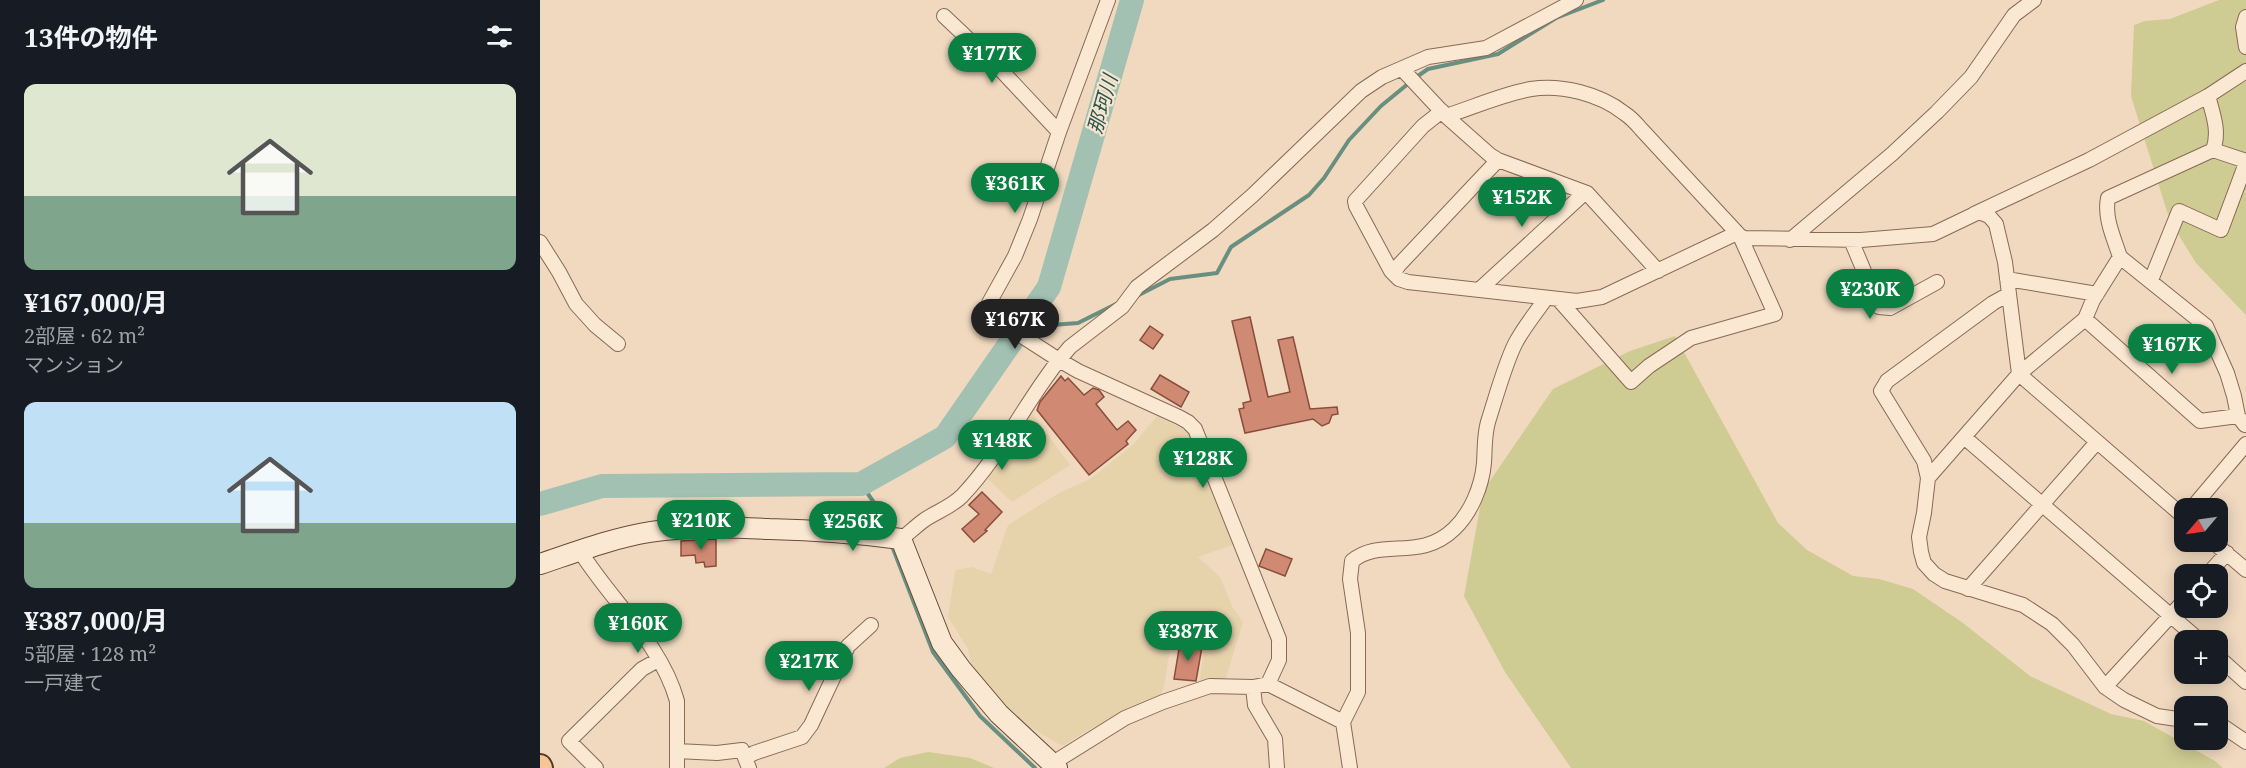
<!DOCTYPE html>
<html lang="ja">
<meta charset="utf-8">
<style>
body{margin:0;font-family:"Noto Serif","Noto Sans JP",serif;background:#20242c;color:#f1f3f6;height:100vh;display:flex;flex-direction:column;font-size:22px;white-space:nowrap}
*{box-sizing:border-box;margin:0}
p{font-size:20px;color:#9ea1a6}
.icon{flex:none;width:33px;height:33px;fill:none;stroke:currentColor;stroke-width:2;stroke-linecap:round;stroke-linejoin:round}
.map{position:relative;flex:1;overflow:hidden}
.details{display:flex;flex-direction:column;background:#171b24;width:540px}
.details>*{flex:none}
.needle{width:39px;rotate:241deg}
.buttons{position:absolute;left:1634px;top:498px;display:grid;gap:12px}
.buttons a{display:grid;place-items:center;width:54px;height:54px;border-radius:12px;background:#171b24;box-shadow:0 3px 15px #0003;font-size:30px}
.price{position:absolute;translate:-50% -51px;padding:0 14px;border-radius:21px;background:#0b8043;color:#fff;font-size:20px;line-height:39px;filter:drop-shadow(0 2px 3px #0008)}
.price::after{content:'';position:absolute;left:50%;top:36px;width:18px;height:14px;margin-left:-9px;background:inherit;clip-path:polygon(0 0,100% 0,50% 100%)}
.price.active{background:#222;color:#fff}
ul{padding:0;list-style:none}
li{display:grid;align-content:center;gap:12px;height:318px;padding:0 24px}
li span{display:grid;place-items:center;height:186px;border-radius:12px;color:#555}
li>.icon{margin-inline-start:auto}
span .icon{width:108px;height:108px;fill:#fffc;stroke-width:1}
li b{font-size:26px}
h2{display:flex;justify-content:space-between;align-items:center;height:72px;padding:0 24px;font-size:26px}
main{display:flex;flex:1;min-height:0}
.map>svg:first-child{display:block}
.farmland{fill:#e6d3ac}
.green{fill:#cecb93}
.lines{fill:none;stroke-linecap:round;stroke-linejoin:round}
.stream{stroke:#698f80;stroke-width:4}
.river{stroke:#a2c1b3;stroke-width:24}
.building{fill:#d08a73;stroke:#894d3b;stroke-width:1.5}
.street-casing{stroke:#896957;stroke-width:16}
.secondary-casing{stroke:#6b4a3a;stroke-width:22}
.primary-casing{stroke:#56382b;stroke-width:26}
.street{stroke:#fae8d2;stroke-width:14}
.secondary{stroke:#fae8d2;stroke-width:20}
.primary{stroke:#f5c794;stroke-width:22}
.labels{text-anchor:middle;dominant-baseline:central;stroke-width:4.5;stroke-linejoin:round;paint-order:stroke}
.water-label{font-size:20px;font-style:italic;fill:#2a584e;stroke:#f7e5cf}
</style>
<main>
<section class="details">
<h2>13件の物件<svg class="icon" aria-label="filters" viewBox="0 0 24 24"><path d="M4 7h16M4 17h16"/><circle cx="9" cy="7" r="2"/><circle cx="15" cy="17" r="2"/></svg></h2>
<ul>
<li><span style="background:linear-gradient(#dfe7d0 60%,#7fa58c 0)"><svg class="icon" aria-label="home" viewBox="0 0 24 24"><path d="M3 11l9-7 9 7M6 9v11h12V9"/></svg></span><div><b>¥167,000/月</b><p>2部屋 · 62 m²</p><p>マンション</p></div></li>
<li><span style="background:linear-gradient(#bfe0f5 65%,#7fa58c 0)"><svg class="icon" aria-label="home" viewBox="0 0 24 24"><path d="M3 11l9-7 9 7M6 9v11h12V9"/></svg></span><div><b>¥387,000/月</b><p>5部屋 · 128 m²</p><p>一戸建て</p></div></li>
</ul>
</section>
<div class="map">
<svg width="1706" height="768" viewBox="0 0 1706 768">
<rect width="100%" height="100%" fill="#f0d9bf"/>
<path class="farmland" d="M492,413L530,465L472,502L448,479Z
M617,416L649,432L698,543L658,557L680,577L693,608L703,622L685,681L659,685L666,633L631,643L624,687L619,699L552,728L522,746L476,719L432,671L428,649L408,617L415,570L432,567L451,574L468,525L519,493L550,479L593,445Z"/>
<path class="green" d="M1679,0H1706V315L1656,263L1630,221L1591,96L1594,25L1605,21L1630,19Z
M1135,336L1238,523L1267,550L1313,576L1339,579L1373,589L1423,623L1490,676L1571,714L1604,721L1675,761L1683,768H1031L965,672L924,596L943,491L1013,389L1090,351Z
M388,752L430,758L454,768H344L360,758Z"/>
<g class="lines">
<path class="stream" d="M875,78L888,69L958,54L1016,18L1063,0
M595,297L630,279L677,273L691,247L769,195L784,178L809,140L841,106L869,83
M486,320L512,325L538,323L576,304
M321,484L335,504L347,530
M352,546L393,652L440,716L495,768"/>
<path class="river" d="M0,504L62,486L321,484L405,437L509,287L592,0"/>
</g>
<path class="building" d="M710,317L728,397L750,392L738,340L753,337L770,409L797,407L798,414L792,415L789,423L782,426L773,419L705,433L699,409L704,408L703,403L711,401L692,321Z
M610,326L623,335L613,349L600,340Z
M620,375L649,392L641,407L611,389Z
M521,376L525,381L528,378L544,395L553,388L559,390L564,397L556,404L577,430L588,421L596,430L586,441L588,444L549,475L497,410L500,402Z
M442,492L462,512L445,530L447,531L434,542L422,529L439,514L429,505Z
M176,539V566L165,567L164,562L156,563L155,555L141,556V541Z
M726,549L752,559L745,576L719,566Z
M640,643L662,647L656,681L634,679Z"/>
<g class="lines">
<defs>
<path id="street" d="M404,16L460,69L519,132
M1706,17L1703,27L1706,47
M862,69L906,116C934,107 963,94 991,89C1021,84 1060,94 1084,113C1090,117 1096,123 1101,129L1200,236L1204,238L1321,240L1393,234L1439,212L1449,216L1456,224L1465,262L1479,374L1644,517
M902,111L883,126L815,201L816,206L851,271L859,279L868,282L1037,301L1062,297L1197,233
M906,116L950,155L958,160L1047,193L1118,271
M1673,150L1706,161
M1434,214L1549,160L1668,96
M1250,240L1352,154L1397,112L1431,77L1474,15L1494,0
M1311,240L1339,307L1350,308L1397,282
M0,242L19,272L36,304L55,325L78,344
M1580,257C1574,238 1564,218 1568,198L1673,150C1680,132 1673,114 1668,96L1706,71
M853,273L859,265L958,160
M1467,279L1557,294
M1611,280L1639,211L1681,230L1706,163
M939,290L1040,197L1047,193
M1019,300L1091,382L1109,366L1151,338L1235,314L1200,236
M449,303L475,256L490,219L519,132L568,0
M448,314L519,360L530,347L582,307L597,287L673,230L713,195L821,91L842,77L888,57L946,48L1036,0
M1545,319L1660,421L1698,416L1705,425
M1424,437L1659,640
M1388,478L1384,461L1341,391L1347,381L1453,303L1462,298L1469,297
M1652,508L1706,444
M361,539C368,534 375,527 383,521C395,512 410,508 422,496C461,455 484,404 519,360L538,371L639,417L648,422L655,429L739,639V660L728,684
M1673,542L1706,570
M40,551C71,601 121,643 137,701V768
M1668,574L1687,553
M1428,589L1557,442
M1677,656L1706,682
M713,687L715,705L735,739L737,768
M1565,687L1644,601
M1644,720L1617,716L1584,700L1565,687L1533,645L1512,624L1483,605L1405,581L1394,574L1384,563L1381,552L1379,537L1384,513L1388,478L1479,374L1545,319L1553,300L1580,257L1666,326L1687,373L1694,396L1698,416
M1677,725L1684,727L1706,742
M137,751L177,753L202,750L209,768
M205,758L214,753L262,737L271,725L308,646L331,625
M513,763L585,718L623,702L670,686L713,687L728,684L803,722
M56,768L29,741L102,669L118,660
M810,768L803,722L818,692V633L810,579L812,561C841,537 880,562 914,529C931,513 942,486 944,463C945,449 944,436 948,422C955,400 965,364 975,344C983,328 996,313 1006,298"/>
<path id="secondary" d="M0,564C36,552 73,538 110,532C149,526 189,527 229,529C273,530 317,533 361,539L402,643L421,669L459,714L517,768"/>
<path id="primary" d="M0,766L1,768"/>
</defs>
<use href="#street" class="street-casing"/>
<use href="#secondary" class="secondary-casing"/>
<use href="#primary" class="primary-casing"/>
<use href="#street" class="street"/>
<use href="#secondary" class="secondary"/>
<use href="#primary" class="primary"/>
</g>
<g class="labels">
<g class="water-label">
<text transform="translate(562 104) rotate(-74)">那珂川</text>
</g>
</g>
</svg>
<div class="buttons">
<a><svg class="needle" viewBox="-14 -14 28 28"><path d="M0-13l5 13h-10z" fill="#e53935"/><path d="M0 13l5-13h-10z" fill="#9ea1a6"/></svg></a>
<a><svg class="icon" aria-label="locate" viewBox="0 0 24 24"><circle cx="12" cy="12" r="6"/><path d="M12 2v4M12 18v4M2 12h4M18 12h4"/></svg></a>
<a>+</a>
<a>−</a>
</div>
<b class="price" style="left:452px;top:84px">¥177K</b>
<b class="price" style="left:475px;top:214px">¥361K</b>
<b class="price" style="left:982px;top:228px">¥152K</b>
<b class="price" style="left:1330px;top:320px">¥230K</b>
<b class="price active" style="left:475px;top:350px">¥167K</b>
<b class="price" style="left:1632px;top:375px">¥167K</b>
<b class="price" style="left:462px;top:471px">¥148K</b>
<b class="price" style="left:663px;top:489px">¥128K</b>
<b class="price" style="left:161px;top:551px">¥210K</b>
<b class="price" style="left:313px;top:552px">¥256K</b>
<b class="price" style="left:98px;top:654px">¥160K</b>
<b class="price" style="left:648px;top:662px">¥387K</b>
<b class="price" style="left:269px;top:692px">¥217K</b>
</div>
</main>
